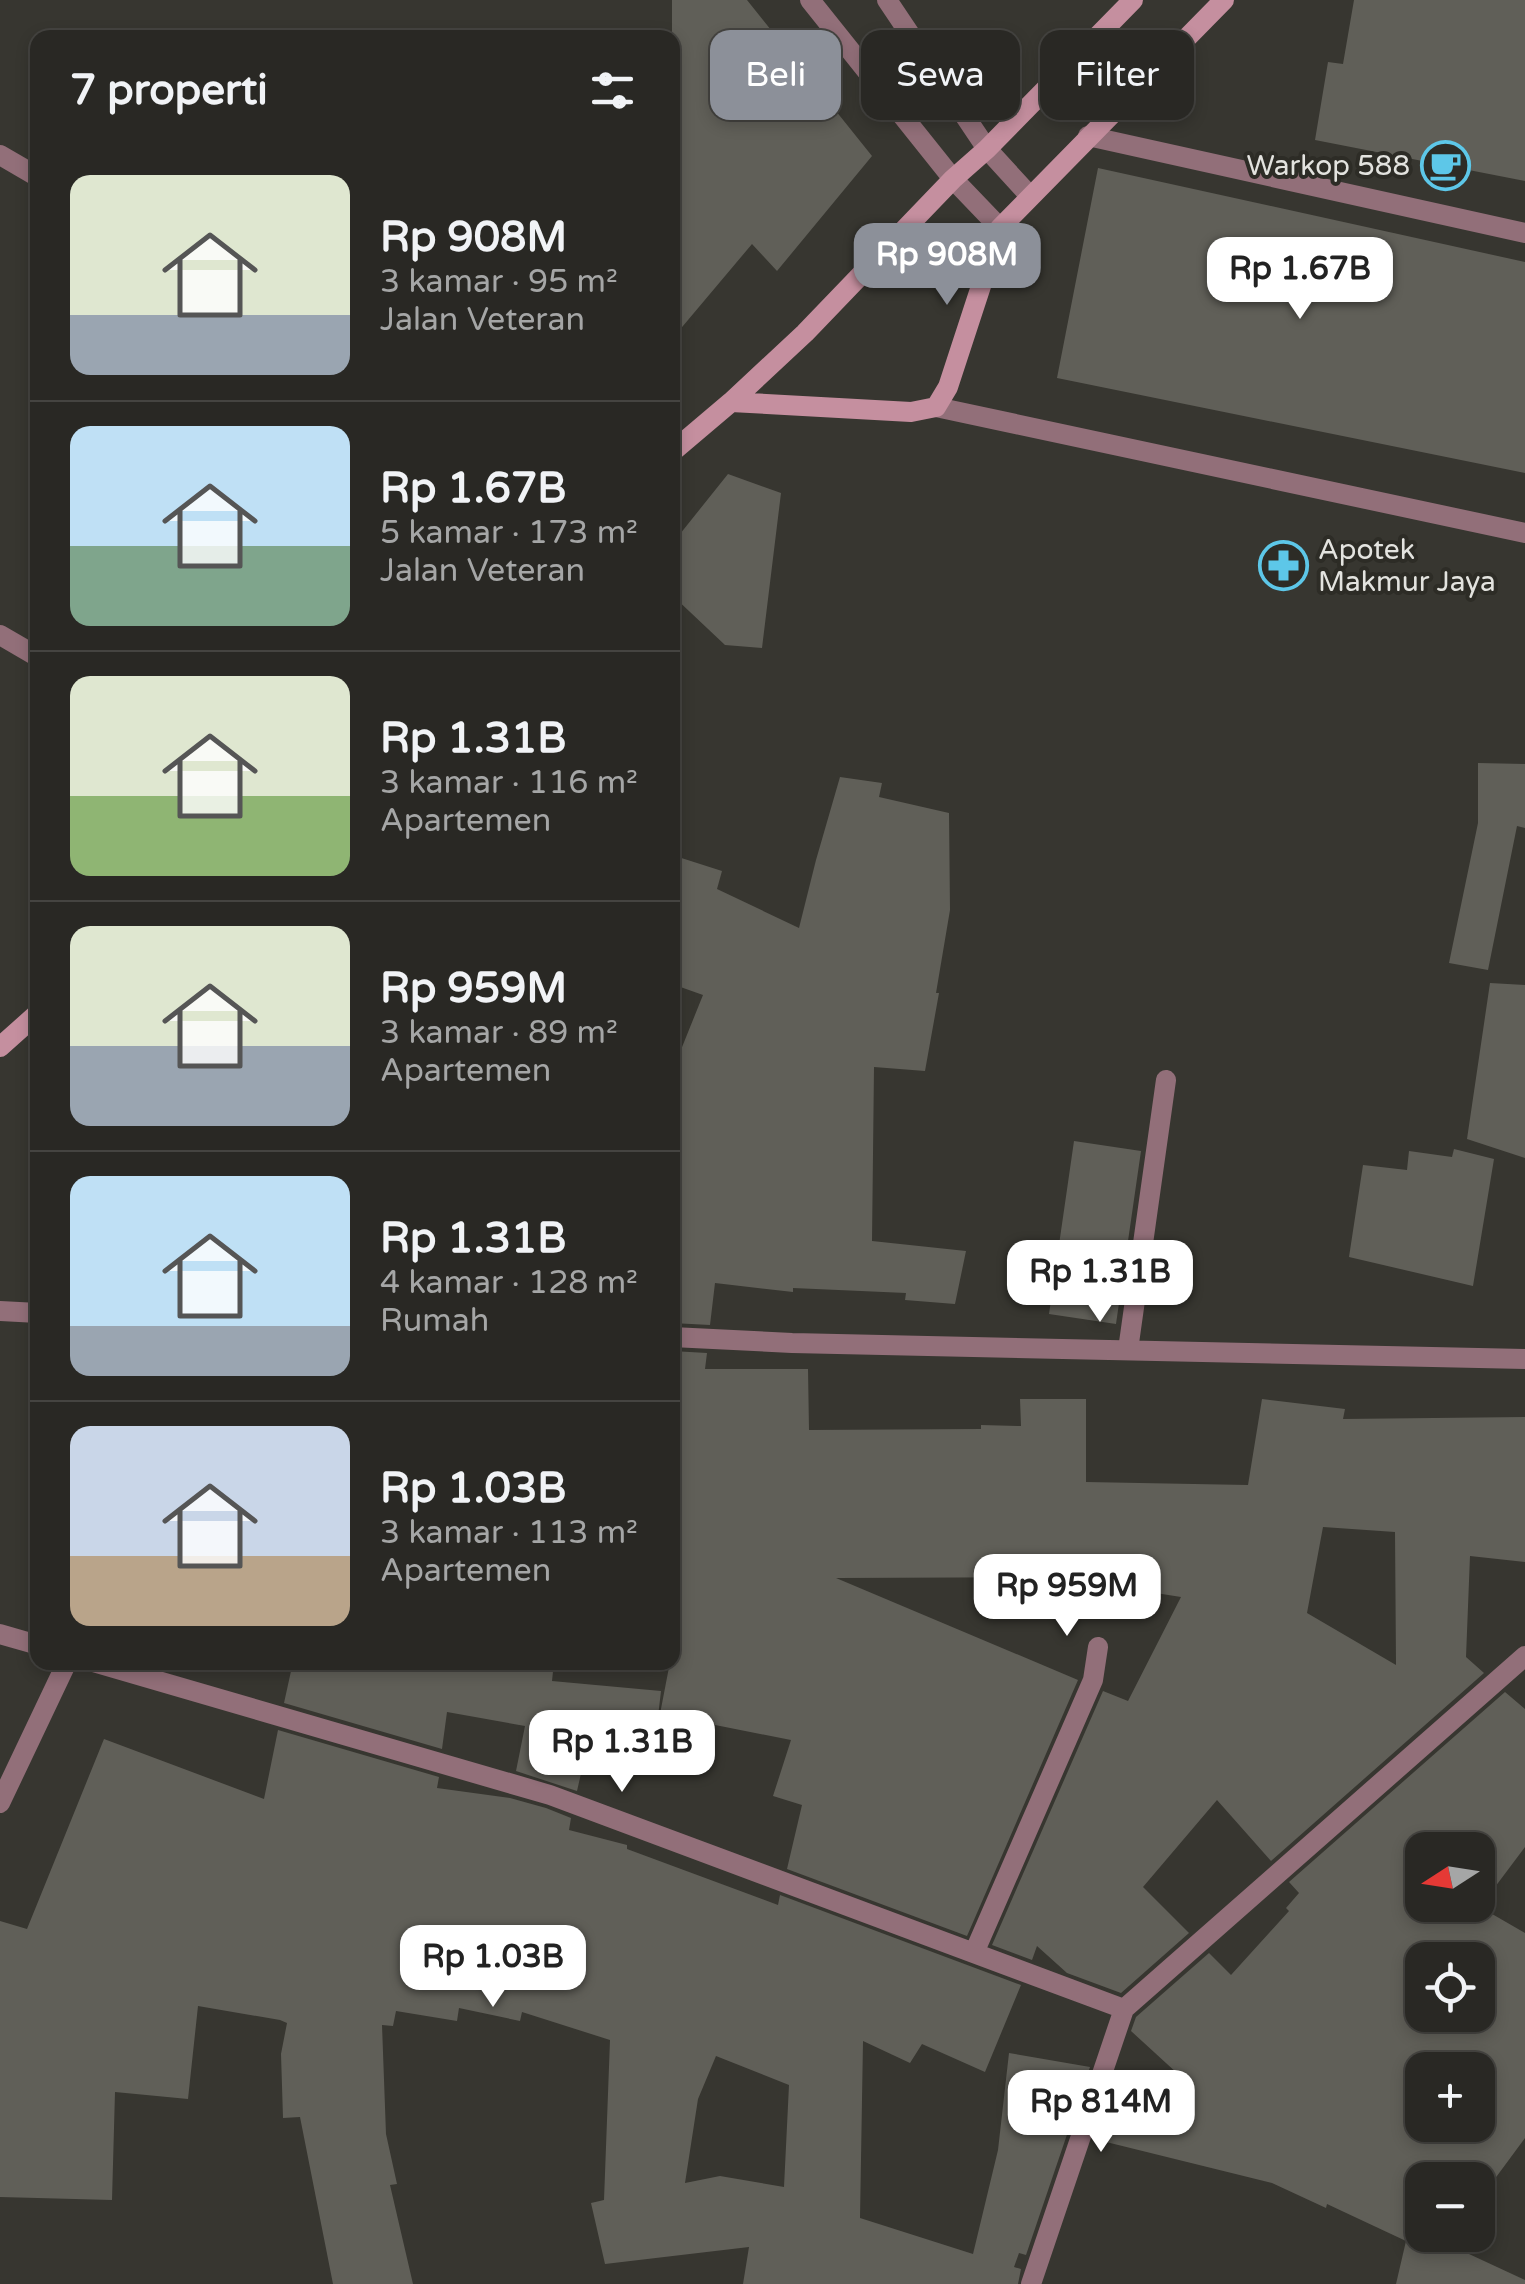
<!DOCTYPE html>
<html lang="id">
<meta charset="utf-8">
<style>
body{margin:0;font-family:"Varela Round",sans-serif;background:#353431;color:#f1f3f6;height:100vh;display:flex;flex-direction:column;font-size:38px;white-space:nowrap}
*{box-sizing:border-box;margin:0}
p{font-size:32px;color:#a5a6a6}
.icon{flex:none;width:55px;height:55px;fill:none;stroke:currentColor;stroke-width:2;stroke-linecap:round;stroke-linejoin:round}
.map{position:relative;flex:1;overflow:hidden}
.side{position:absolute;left:30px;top:30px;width:650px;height:1640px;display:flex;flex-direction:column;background:#292824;border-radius:20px;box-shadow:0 5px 15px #0003,0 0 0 2px #454441}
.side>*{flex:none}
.guide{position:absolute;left:710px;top:30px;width:665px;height:90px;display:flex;gap:20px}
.needle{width:65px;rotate:258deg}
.tools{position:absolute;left:1405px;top:1832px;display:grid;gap:20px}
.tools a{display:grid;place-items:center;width:90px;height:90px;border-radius:20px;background:#292824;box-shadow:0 5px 15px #0003,0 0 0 2px #454441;font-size:50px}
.price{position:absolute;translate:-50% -85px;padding:0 22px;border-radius:20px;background:#fff;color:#222;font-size:32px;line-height:65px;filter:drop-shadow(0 2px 5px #0008)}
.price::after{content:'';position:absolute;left:50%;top:60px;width:30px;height:22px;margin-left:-15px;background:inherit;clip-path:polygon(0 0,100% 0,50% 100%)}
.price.on{background:#8c9099;color:#fff}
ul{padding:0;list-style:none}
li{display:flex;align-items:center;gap:30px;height:250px;padding:0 40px}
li+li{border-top:2px solid #454441}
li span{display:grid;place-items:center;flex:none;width:280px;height:200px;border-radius:20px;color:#555}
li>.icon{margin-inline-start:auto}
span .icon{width:120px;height:120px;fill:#fffc;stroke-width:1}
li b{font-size:42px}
h2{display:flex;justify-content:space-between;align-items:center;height:120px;padding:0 40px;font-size:42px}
.pill{padding:0 35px;border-radius:20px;background:#292824;box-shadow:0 5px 15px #0003,0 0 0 2px #454441;font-size:35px;line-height:90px}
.pill.on{background:#8c9099;color:#fff}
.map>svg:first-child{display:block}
.building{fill:#605f58;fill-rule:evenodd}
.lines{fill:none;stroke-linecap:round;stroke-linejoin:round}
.lane{stroke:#926f79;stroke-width:20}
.street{stroke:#926f79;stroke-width:20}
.secondary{stroke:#c58f9f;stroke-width:20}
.labels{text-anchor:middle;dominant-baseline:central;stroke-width:8;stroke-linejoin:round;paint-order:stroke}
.poi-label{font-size:28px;fill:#e3e3df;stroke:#2d2c26;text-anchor:end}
</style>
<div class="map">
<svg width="1525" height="2284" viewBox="0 0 1525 2284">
<rect width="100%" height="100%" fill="#373630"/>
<path class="building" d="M672,0H747L872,156L777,271L752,244L672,339Z
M1354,0H1525V181L1315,140L1328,62L1343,64Z
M1098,168L1525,262V473L1057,378Z
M728,474L781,493L762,648L725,645L672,595V544Z
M1478,763L1525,764V828L1517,826L1488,970L1449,963L1478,823Z
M840,777L882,783L879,797L949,813L950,910L936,993H939L925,1071L874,1067L872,1241L966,1251L955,1304L905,1300L906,1293L793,1288V1292L715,1283L710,1325L672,1323V1072L703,995L672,984V855L722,871L717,889L799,928L816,860Z
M1490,983L1525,985V1158L1467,1139Z
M1074,1141L1141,1151L1116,1324L1049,1314Z
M1454,1149L1494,1159L1473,1286L1349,1257L1363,1165L1407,1170L1409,1151L1452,1157Z
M672,1351L707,1353L705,1369H808L809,1430L981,1429V1425L1021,1426L1020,1399H1086V1482L1248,1485L1262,1399L1345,1409L1343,1419L1525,1417V1562L1470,1556L1466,1657L1484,1673L1271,1861L1217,1800L1143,1887L1189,1933L1121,1993L1067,1973L1037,1946L1032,1960L992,1945L1103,1691L1128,1701L1181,1597L1124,1588L1125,1577L836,1578L1078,1680L967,1936L787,1869L802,1805L773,1796L791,1740L660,1714L670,1662H672ZM1323,1527L1395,1532L1396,1665L1307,1613Z
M293,1662H554L552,1681L661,1691L652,1768L585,1756L577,1791L516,1771L525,1726L447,1712L442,1749L284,1703Z
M1505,1692L1525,1709V1847L1480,1907L1525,1933V2138L1494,2180L1478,2228V2180H1422V2235H1475L1469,2254L1525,2280V2284H1396L1406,2241L1327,2204L1326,2208L1272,2183L1094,2139L1117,2072L1190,2085L1131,2031L1136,2017L1209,1953L1231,1975L1289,1911L1286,1908L1299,1893L1289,1882ZM1422,1850H1478V1905H1422ZM1422,1960H1478V2015H1422ZM1422,2070H1478V2125H1422Z
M278,1730L439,1777L437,1788L510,1798L546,1808L571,1818L569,1830L627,1845V1849L778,1905L780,1895L1021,1985L985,2072L922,2044L910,2063L863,2041L860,2218L973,2254L998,2150L1009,2053L1090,2067L1026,2255L1019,2253L1014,2267L1021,2269L1018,2284H743L749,2247L605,2264L591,2203L604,2200L610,2040L522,2012L520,2021L459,2008L457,2021L396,2011L393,2026L382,2025L386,2134L397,2184L390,2185L413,2284H333L300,2117L283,2118L281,2054L287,2023L280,2020L198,2006L188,2099L115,2092L112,2200L0,2197V1921L27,1929L104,1739L264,1799ZM716,2056L789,2085L784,2187L720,2176L685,2183L698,2099Z"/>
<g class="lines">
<path class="lane" d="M1088,136L1525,233"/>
<path class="street" d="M810,0L953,179L1000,228
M887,0L987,149L1030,196
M0,155L38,177
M936,407L1525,533
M0,635L38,657
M0,1311L38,1313
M672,1337L792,1343L1525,1359
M1128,1350L1166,1080
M0,1634L38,1645
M93,1662L550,1795L1124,2009
M0,1803L67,1662
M974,1953L1093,1680L1098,1647
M1031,2284L1124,2009L1525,1656"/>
<path class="secondary" d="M731,402L911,412L936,407L948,387L1000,228L1224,0
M672,452L731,402L805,333L953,179L987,149L1133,0
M0,1047L38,1013"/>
</g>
<defs>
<symbol id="cafe-ring" viewBox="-11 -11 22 22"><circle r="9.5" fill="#2d2c26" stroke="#5dc7e8" stroke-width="1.5"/><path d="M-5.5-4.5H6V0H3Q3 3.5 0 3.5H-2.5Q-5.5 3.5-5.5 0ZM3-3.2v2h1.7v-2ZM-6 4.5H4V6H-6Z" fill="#5dc7e8"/></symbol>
<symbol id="pharmacy-ring" viewBox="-11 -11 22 22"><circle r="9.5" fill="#2d2c26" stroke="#5dc7e8" stroke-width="1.5"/><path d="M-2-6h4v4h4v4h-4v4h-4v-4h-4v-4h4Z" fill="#5dc7e8"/></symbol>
</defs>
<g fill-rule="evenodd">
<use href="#cafe-ring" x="1418" y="138" width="55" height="55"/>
<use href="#pharmacy-ring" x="1256" y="538" width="55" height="55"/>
</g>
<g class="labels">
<g class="poi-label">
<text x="1410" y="166">Warkop 588</text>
<text x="1318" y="550" text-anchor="start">Apotek<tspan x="1318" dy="32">Makmur Jaya</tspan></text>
</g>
</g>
</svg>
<div class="tools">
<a><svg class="needle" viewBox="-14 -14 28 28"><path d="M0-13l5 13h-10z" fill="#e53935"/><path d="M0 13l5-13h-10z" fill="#a5a6a6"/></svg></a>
<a><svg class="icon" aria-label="locate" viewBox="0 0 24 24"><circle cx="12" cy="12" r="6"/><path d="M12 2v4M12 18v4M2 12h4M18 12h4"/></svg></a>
<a>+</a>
<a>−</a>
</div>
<b class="price on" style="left:947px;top:308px">Rp 908M</b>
<b class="price" style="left:1300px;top:322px">Rp 1.67B</b>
<b class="price" style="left:1100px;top:1325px">Rp 1.31B</b>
<b class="price" style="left:1067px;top:1639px">Rp 959M</b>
<b class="price" style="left:622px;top:1795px">Rp 1.31B</b>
<b class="price" style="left:493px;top:2010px">Rp 1.03B</b>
<b class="price" style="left:1101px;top:2155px">Rp 814M</b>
<div class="guide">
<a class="pill on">Beli</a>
<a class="pill">Sewa</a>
<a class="pill">Filter</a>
</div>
<section class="side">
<h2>7 properti<svg class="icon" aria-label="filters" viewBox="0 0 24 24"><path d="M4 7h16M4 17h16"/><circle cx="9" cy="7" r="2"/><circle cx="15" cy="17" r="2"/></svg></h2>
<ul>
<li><span style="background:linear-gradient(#dfe7d0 70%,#9aa5b1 0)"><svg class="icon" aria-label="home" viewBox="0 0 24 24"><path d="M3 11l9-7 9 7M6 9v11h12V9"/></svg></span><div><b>Rp 908M</b><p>3 kamar · 95 m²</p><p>Jalan Veteran</p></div></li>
<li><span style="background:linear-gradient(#bfe0f5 60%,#7fa58c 0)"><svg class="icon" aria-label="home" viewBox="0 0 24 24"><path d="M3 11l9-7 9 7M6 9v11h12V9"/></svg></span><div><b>Rp 1.67B</b><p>5 kamar · 173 m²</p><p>Jalan Veteran</p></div></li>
<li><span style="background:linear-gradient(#dfe7d0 60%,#8fb573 0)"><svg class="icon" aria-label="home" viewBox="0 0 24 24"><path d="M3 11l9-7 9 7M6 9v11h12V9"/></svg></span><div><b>Rp 1.31B</b><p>3 kamar · 116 m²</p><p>Apartemen</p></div></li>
<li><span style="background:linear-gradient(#dfe7d0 60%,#9aa5b1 0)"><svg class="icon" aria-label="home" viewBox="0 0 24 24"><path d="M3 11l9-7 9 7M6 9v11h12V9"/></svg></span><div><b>Rp 959M</b><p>3 kamar · 89 m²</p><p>Apartemen</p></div></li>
<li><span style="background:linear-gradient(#bfe0f5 75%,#9aa5b1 0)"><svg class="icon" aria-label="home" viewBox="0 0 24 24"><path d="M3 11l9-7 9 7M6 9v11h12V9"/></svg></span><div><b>Rp 1.31B</b><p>4 kamar · 128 m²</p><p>Rumah</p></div></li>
<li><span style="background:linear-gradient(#c9d6e8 65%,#b9a48a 0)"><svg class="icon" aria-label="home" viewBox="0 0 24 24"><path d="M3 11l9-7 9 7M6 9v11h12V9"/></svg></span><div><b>Rp 1.03B</b><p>3 kamar · 113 m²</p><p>Apartemen</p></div></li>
</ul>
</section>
</div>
